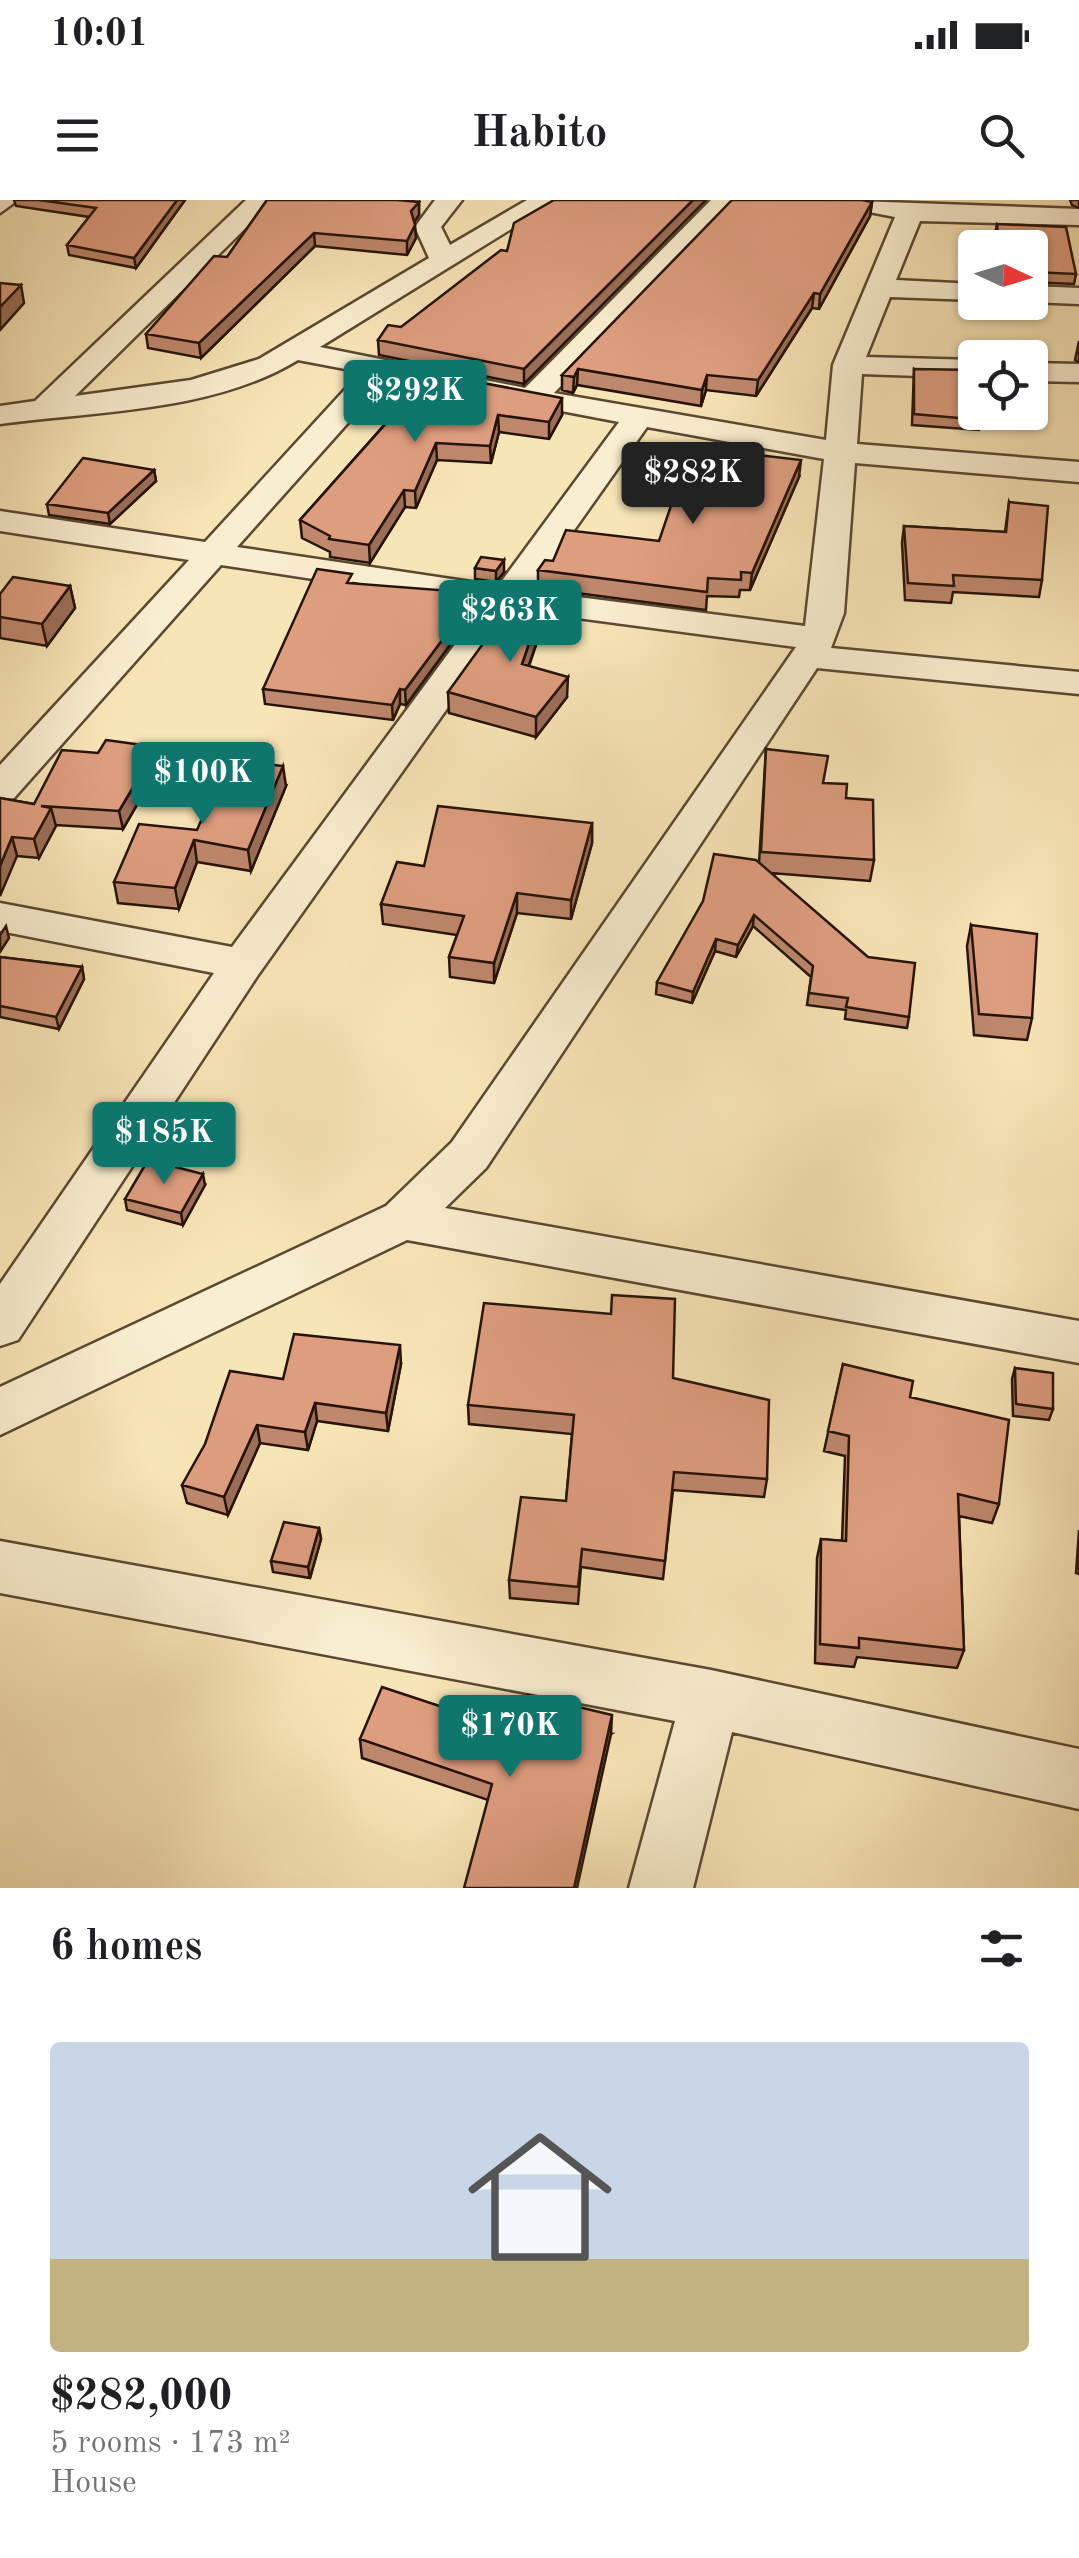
<!DOCTYPE html>
<meta charset="utf-8">
<style>
body{margin:0;font-family:"Old Standard TT",serif;background:#f6f6f6;color:#202124;height:100vh;display:flex;flex-direction:column;font-size:38px;white-space:nowrap}
*{box-sizing:border-box;margin:0}
p{font-size:32px;color:#757577}
.icon{flex:none;width:55px;height:55px;fill:none;stroke:currentColor;stroke-width:2;stroke-linecap:round;stroke-linejoin:round}
.map{position:relative;height:1688px;overflow:hidden}
.panel{display:flex;flex-direction:column;background:#fff;flex:1}
.panel>*{flex:none}
.needle{width:65px;rotate:94deg}
.tools{position:absolute;left:958px;top:30px;display:grid;gap:20px}
.tools a{display:grid;place-items:center;width:90px;height:90px;border-radius:10px;background:#fff;box-shadow:0 2px 8px #0004;font-size:50px}
.price{position:absolute;translate:-50% -85px;padding:0 22px;border-radius:10px;background:#0f766e;color:#fff;font-size:32px;line-height:65px;filter:drop-shadow(0 2px 5px #0008)}
.price::after{content:'';position:absolute;left:50%;top:60px;width:30px;height:22px;margin-left:-15px;background:inherit;clip-path:polygon(0 0,100% 0,50% 100%)}
.price.selected{background:#222;color:#fff}
ul{padding:0;list-style:none}
li{display:grid;align-content:center;gap:20px;height:530px;padding:0 50px}
li span{display:grid;place-items:center;height:310px;border-radius:10px;color:#555}
li>.icon{margin-inline-start:auto}
span .icon{width:180px;height:180px;fill:#fffc;stroke-width:1}
li b{font-size:42px}
h2{display:flex;justify-content:space-between;align-items:center;height:120px;padding:0 50px;font-size:42px}
.status{display:flex;justify-content:space-between;align-items:center;height:70px;padding:0 50px;background:#fff;direction:ltr}
.status svg{height:28px;fill:currentColor}
header{display:flex;justify-content:space-between;align-items:center;height:130px;padding:0 50px;background:#fff;font-size:45px;font-weight:600}
.map>svg:first-child{display:block}
.lines{fill:none;stroke-linecap:round;stroke-linejoin:round}
.street-casing{stroke:#5a4832;stroke-width:5}
.street{fill:#faeed0;fill-rule:evenodd}
.wall{fill:#bf876d;stroke:#251306;stroke-width:2.5}
.shaded-wall{fill:#9b6e59;stroke:#251306;stroke-width:2.5}
.building{fill:#de9d7f;stroke:#251306;stroke-width:2.5}
</style>
<div class="status"><b>10:01</b><svg viewBox="0 0 49 12"><path d="M0 12V9h3v3zM5 12V6h3v6zM10 12V3h3v9zM15 12V0h3v12zM26 1h20v11H26zM47 4h2v5h-2z"/></svg></div>
<header><svg class="icon" aria-label="menu" viewBox="0 0 24 24"><path d="M4 6h16M4 12h16M4 18h16"/></svg>Habito<svg class="icon" aria-label="search" viewBox="0 0 24 24"><circle cx="10" cy="10" r="6"/><path d="M15 15l6 6"/></svg></header>
<div class="map">
<svg width="1079" height="1688" viewBox="0 0 1079 1688">
<rect width="100%" height="100%" fill="#f8e5b7"/>
<filter id="stains"><feTurbulence type="fractalNoise" baseFrequency=".002" numOctaves="4"/><feColorMatrix values="0 0 0 0 .2 0 0 0 0 .09 0 0 0 0 .02 0 0 0 .5 -.17"/></filter>
<radialGradient id="worn" r=".72"><stop offset=".6" stop-color="#630" stop-opacity="0"/><stop offset="1" stop-color="#630" stop-opacity=".3"/></radialGradient>
<g class="lines">
<defs>
<path id="street" d="M0,0H18L0,13Z
M246,0H274L75,196L191,180L259,159L429,58L415,27L435,0H462L441,27L450,45L527,0H558L320,147L525,188L711,0H739L554,193L826,240L833,165L895,17L833,5L829,0L1079,9V25L920,21L896,80L975,84V100L890,97L866,157L975,160V178L862,174L857,244L1079,262V282L855,263L844,413L831,448L1079,472V494L817,468L486,968L445,1008L1079,1121V1163L407,1040L0,1235V1187L386,1006L452,942L796,447L517,410L258,775L18,1140L0,1146V1084L214,773L0,731V703L232,747L484,405L221,365L14,598L0,601V565L189,360L0,331V311L205,342L361,172L298,160C213,212 96,211 0,224V206L35,201ZM388,178L619,222L498,386L237,347ZM647,227L824,259L805,426L531,391Z
M1030,86L1079,88V104L1030,102Z
M1030,163L1079,164V182L1030,181Z
M0,1341L711,1470L1079,1549V1609L732,1532L693,1688H629L675,1521L0,1393Z"/>
</defs>
<use href="#street" class="street-casing"/>
<use href="#street" class="street"/>
</g>
<path class="wall" d="M14,0H185L136,68L69,55L67,45L89,17L16,6Z
M267,0H411L410,1L419,2V15L414,22L416,38L407,55L315,46L201,158L148,148L146,134L227,57Z
M554,0L524,184L379,155L378,140L401,127L507,51Z
M1070,0H1079V8L1072,5Z
M872,2L870,16L819,109L812,108L756,196L706,190L701,206L577,185L573,193L562,190V175Z
M997,24L1076,74L1074,84L1030,82V48H996L995,34Z
M1079,141V162L1075,160Z
M914,169L981,220L979,230L912,225Z
M383,172L562,215L549,239L499,232L491,263L437,260L416,308L405,307L370,363L330,357V352L302,338L300,320L392,216L368,212L367,195L383,178Z
M154,270L156,281L110,324L49,315L47,304Z
M799,277L750,390H740L739,397L707,396L706,410L538,388V370L553,361L659,341Z
M1009,302L1042,380L1039,397L953,392L951,403L905,400L902,343L904,326L1005,332Z
M475,368L504,372L496,382L475,379Z
M353,383L477,408L406,505L400,504L393,520L265,504L263,489Z
M70,386L75,408L47,446L0,438V394Z
M545,418L529,466L567,497L536,537L449,513L448,492Z
M157,547L160,565L123,629L55,625L39,658L17,656L0,598L34,604L98,553Z
M766,549L846,598L874,660L870,681L771,673L909,817L907,828L845,819L846,810L807,805L811,777L753,726L736,757L715,751L692,803L656,794L657,782L759,663Z
M286,586L251,671L197,662L179,709L118,703L114,682L197,630Z
M592,623V643L571,719L517,713L494,783L450,777L449,757L457,735L383,724L381,704L424,666Z
M971,725L1032,818L1027,840L974,835L967,746Z
M0,757L82,767L84,779L59,829L0,817Z
M205,985L183,1025L127,1010L125,999Z
M401,1164L388,1231L317,1221L308,1250L260,1243L228,1315L187,1303L182,1285L283,1179Z
M843,1164L910,1197L999,1304L992,1323L959,1316L964,1450L957,1468L857,1457L854,1467L815,1463L817,1358L821,1339L842,1341L845,1256L824,1251Z
M1015,1168L1053,1209L1049,1220L1013,1216L1012,1179Z
M673,1178L767,1279L764,1297L673,1290L663,1379L581,1367L578,1404L510,1398L509,1380L566,1301L572,1234L469,1224L468,1205Z
M319,1328L321,1339L310,1378L273,1372L271,1361Z
M1079,1330V1374L1076,1373Z
M518,1532L611,1534L488,1600L362,1558L360,1539Z"/>
<path class="shaded-wall" d="M177,0H185L136,68L134,58Z
M693,0H706L524,184V169Z
M419,2V15L412,25L411,11Z
M872,2L870,16L819,109L820,94Z
M415,25L416,38L407,55V41Z
M314,33L315,46L201,158L199,143Z
M21,85L24,103L0,130V107Z
M814,93L812,108L756,196L758,180Z
M578,169L577,185L573,193L574,177Z
M707,175L706,190L701,206L702,190Z
M562,198V215L549,239V222Z
M498,215L499,232L491,263L490,246Z
M436,243L437,260L416,308L415,291Z
M801,260L799,277L750,390L752,373Z
M154,270L156,281L110,324L108,313Z
M404,290L405,307L370,363L369,345Z
M504,360V372L496,382V371Z
M70,386L75,408L47,446L42,424Z
M477,393V408L406,505L405,490Z
M545,397V418L522,485V464Z
M568,477L567,497L536,537V517Z
M400,489V504L393,520L392,505Z
M157,547L160,565L123,629L119,611Z
M283,566L286,586L251,671L248,650Z
M51,608L56,626L39,658L34,639Z
M592,623V643L571,719V700Z
M12,637L17,656L0,696V666Z
M194,640L197,662L179,709L175,688Z
M517,693V713L494,783V763Z
M754,715L753,726L736,757L738,745Z
M6,726L9,738L0,752V735Z
M716,739L715,751L692,803L693,792Z
M82,767L84,779L59,829L56,817Z
M203,974L205,985L183,1025L181,1013Z
M400,1145L401,1164L388,1231L386,1213Z
M315,1203L317,1221L308,1250L305,1232Z
M257,1225L260,1243L228,1315L224,1297Z
M319,1328L321,1339L310,1378L308,1367Z
M612,1515L611,1534L577,1688H574Z"/>
<path class="building" d="M39,0H177L134,58L67,45L96,8Z
M267,0H397L419,2L411,11L415,25L407,41L314,33L199,143L146,134L214,56L227,57Z
M554,0H693L524,169L378,140L388,125L401,127L501,50L507,51L514,23Z
M732,0H862L872,2L820,94L814,93L758,180L707,175L702,190L578,169L574,177L562,175Z
M997,24L1066,27L1076,74L1032,72L1030,76V48H999Z
M0,83L21,85L0,107Z
M388,165L562,198L549,222L498,215L490,246L436,243L415,291L404,290L369,345L329,339L330,336L300,320L405,202L367,195L389,172H383Z
M914,169L975,170V212H981V220L914,214Z
M691,247L801,260L752,373L741,372V380L708,378L707,392L538,370L545,360L553,361L566,330L659,341Z
M83,258L154,270L108,313L47,304Z
M1009,302L1048,306L1042,380L953,375L954,386L908,383L904,326L1006,332Z
M481,357L504,360L496,371L475,368Z
M317,369L352,374L347,383L477,393L405,490L400,489L392,505L263,489Z
M13,377L70,386L42,424L0,417V394Z
M519,394L545,397L522,464L568,477L536,517L448,492Z
M106,540L157,547L119,611L41,606L51,608L34,639L12,637L0,666V598L34,604L62,550L98,553Z
M766,549L828,556L823,583L847,584L846,598L873,600L874,660L761,652Z
M228,560L283,566L248,650L194,640L175,688L114,682L139,624L197,630Z
M438,606L592,623L571,700L517,693L494,763L449,757L464,716L381,704L397,662L424,666Z
M714,654L756,660L868,757L915,763L909,817L846,807L848,798L809,793L813,766L754,715L738,745L716,739L693,792L657,782L703,701Z
M971,725L1037,734L1032,818L979,814Z
M0,757L82,767L56,817L0,806Z
M148,960L203,974L181,1013L125,999Z
M612,1095L675,1099L673,1178L769,1200L767,1279L674,1272L665,1361L582,1349L578,1387L509,1380L521,1297L566,1301L574,1215L468,1205L484,1103L611,1114Z
M294,1134L400,1145L386,1213L315,1203L305,1232L257,1225L224,1297L182,1285L205,1244L230,1171L283,1179Z
M843,1164L913,1181L910,1197L1009,1220L999,1304L958,1294L964,1450L859,1438V1448L820,1444L821,1339L846,1341L849,1236L828,1231Z
M1015,1168L1053,1173V1209L1016,1204Z
M284,1322L319,1328L308,1367L271,1361Z
M382,1487L518,1532L528,1495L612,1515L574,1688H464L492,1584L360,1539Z"/>
<rect width="100%" height="100%" filter="url(#stains)"/>
<rect width="100%" height="100%" fill="url(#worn)"/>
</svg>
<div class="tools">
<a><svg class="needle" viewBox="-14 -14 28 28"><path d="M0-13l5 13h-10z" fill="#e53935"/><path d="M0 13l5-13h-10z" fill="#757577"/></svg></a>
<a><svg class="icon" aria-label="locate" viewBox="0 0 24 24"><circle cx="12" cy="12" r="6"/><path d="M12 2v4M12 18v4M2 12h4M18 12h4"/></svg></a>
</div>
<b class="price" style="left:415px;top:245px">$292K</b>
<b class="price selected" style="left:693px;top:327px">$282K</b>
<b class="price" style="left:510px;top:465px">$263K</b>
<b class="price" style="left:203px;top:627px">$100K</b>
<b class="price" style="left:164px;top:987px">$185K</b>
<b class="price" style="left:510px;top:1580px">$170K</b>
</div>
<section class="panel">
<h2>6 homes<svg class="icon" aria-label="filters" viewBox="0 0 24 24"><path d="M4 7h16M4 17h16"/><circle cx="9" cy="7" r="2"/><circle cx="15" cy="17" r="2"/></svg></h2>
<ul>
<li><span style="background:linear-gradient(#c9d6e8 70%,#c2b280 0)"><svg class="icon" aria-label="home" viewBox="0 0 24 24"><path d="M3 11l9-7 9 7M6 9v11h12V9"/></svg></span><div><b>$282,000</b><p>5 rooms · 173 m²</p><p>House</p></div></li>
</ul>
</section>
